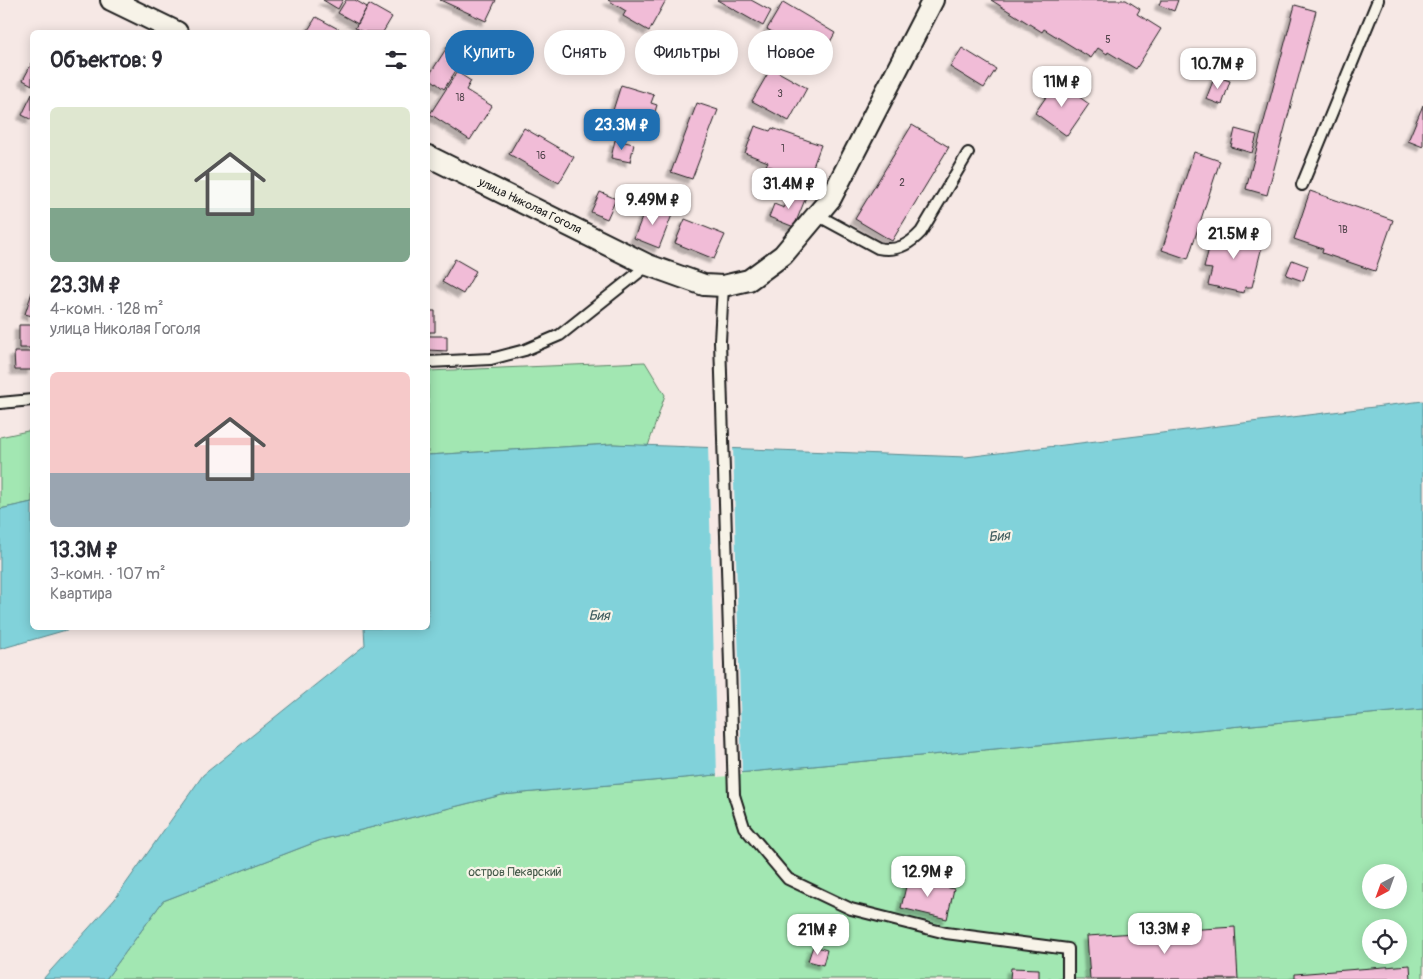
<!DOCTYPE html>
<html lang="ru">
<meta charset="utf-8">
<style>
body{margin:0;font-family:Pangolin,sans-serif;background:#f7f7f7;color:#2b2b33;height:100vh;display:flex;flex-direction:column;font-size:19px;white-space:nowrap}
*{box-sizing:border-box;margin:0}
p{font-size:16px;color:#7c7c81}
.icon{flex:none;width:28px;height:28px;fill:none;stroke:currentColor;stroke-width:2;stroke-linecap:round;stroke-linejoin:round}
.map{position:relative;flex:1;overflow:hidden}
.panel{position:absolute;left:30px;top:30px;width:400px;height:600px;display:flex;flex-direction:column;background:#fff;border-radius:8px;box-shadow:0 2px 12px #0003}
.panel>*{flex:none}
.guide{position:absolute;left:445px;top:30px;width:475px;height:45px;display:flex;gap:10px}
.needle{width:32px;rotate:221deg}
.tools{position:absolute;left:1362px;top:864px;display:grid;gap:10px}
.tools a{display:grid;place-items:center;width:45px;height:45px;border-radius:50%;background:#fff;box-shadow:0 2px 12px #0003;font-size:25px}
.price{position:absolute;translate:-50% -42px;padding:0 11px;border-radius:10px;background:#fff;color:#222;font-size:16px;line-height:32px;filter:drop-shadow(0 1px 2px #0008)}
.price::after{content:'';position:absolute;left:50%;top:30px;width:15px;height:11px;margin-left:-8px;background:inherit;clip-path:polygon(0 0,100% 0,50% 100%)}
.price.active{background:#1f6fb2;color:#fff}
ul{padding:0;list-style:none}
li{display:grid;align-content:center;gap:10px;height:265px;padding:0 20px}
li span{display:grid;place-items:center;height:155px;border-radius:8px;color:#555}
li>.icon{margin-inline-start:auto}
span .icon{width:90px;height:90px;fill:#fffc;stroke-width:1}
li b{font-size:21px}
h2{display:flex;justify-content:space-between;align-items:center;height:60px;padding:0 20px;font-size:21px}
.pill{padding:0 18px;border-radius:22px;background:#fff;box-shadow:0 2px 12px #0003;font-size:18px;line-height:45px}
.pill.active{background:#1f6fb2;color:#fff}
.map>svg:first-child{display:block}
.green{fill:#a2e7b2;stroke:#5f8267;fill-rule:evenodd}
.water{fill:#81d2da;stroke:#59898e}
.pier{fill:#f6e8e5}
.building{fill:#f1bcd7;stroke:#1c1c1c;filter:url(#shadow)}
.lines{fill:none;stroke-linecap:round;stroke-linejoin:round}
.lane-casing{stroke:#1c1c1c;stroke-width:14}
.street-casing{stroke:#1c1c1c;stroke-width:24}
.lane{stroke:#f7f3e8;stroke-width:10}
.street{stroke:#f7f3e8;stroke-width:20}
.labels{text-anchor:middle;dominant-baseline:central;stroke-width:4.5;stroke-linejoin:round;paint-order:stroke}
.number-label{font-size:10px;fill:#51444b}
.street-label{font-size:12px;fill:#1c1c1c;stroke:#f7f3e8}
.park-label{font-size:12px;fill:#445949;stroke:#f7f3e8}
.water-label{font-size:14px;font-style:italic;fill:#3f5c5e;stroke:#f7f3e8}
</style>
<div class="map">
<svg width="1423" height="979" viewBox="0 0 1423 979">
<defs>
<filter id="shadow"><feDropShadow dx="-4.5" dy="4.5" stdDeviation="1" flood-color="#0004"/></filter>
</defs>
<rect width="100%" height="100%" fill="#f6e8e5"/>
<filter id="ink" filterUnits="userSpaceOnUse"><feTurbulence type="fractalNoise" baseFrequency=".02" numOctaves="2"/><feDisplacementMap in="SourceGraphic" scale="10" xChannelSelector="R" yChannelSelector="G"/><feConvolveMatrix kernelMatrix="1 2 1 2 8 2 1 2 1" color-interpolation-filters="sRGB"/></filter>
<g filter="url(#ink)">
<path class="green" d="M645,362L665,395L648,446L612,444L428,455V371Z
M32,430V502L0,509V437Z
M1423,709V979H106L163,901L321,840L502,795ZM1371,872H1399V900H1371ZM1371,928H1399V955H1371Z"/>
<path class="water" d="M1423,401V709L502,795L321,840L163,901L106,979H43L115,899L203,775L365,645L364,628H428V455L612,444L966,457Z
M32,502V628H73L0,649V509Z"/>
<path class="pier" d="M708,445L733,446L742,775L717,777Z"/>
<path class="building" d="M323,0H343L338,9Z
M346,0H355L367,7L358,24L338,13Z
M440,0H496L486,21Z
M608,0H666L649,31L623,16L626,11Z
M717,0H751L771,11L763,26Z
M991,0H1126L1140,9L1137,14L1161,29L1136,69L1108,52L1107,54L1098,48L1091,58L1044,29L1042,32Z
M1161,0H1178L1174,11L1159,5Z
M783,2L835,33L820,60L767,29Z
M369,4L392,17L383,32H363L355,28Z
M1295,5L1316,11L1267,195L1246,189Z
M316,17L344,32H307Z
M453,38L470,49L444,89L428,77Z
M962,48L996,69L984,88L950,67Z
M32,63V85L23,80Z
M771,68L807,88L789,121L752,101Z
M457,72L471,81L466,90L492,106L470,140L430,114Z
M1215,76L1230,81L1222,105L1206,99Z
M1057,81L1080,94L1078,96L1089,104L1067,136L1035,113Z
M621,85L654,95L651,103L657,105L651,125L631,118L628,128L609,123Z
M32,94V120L22,115Z
M697,103L718,110L692,179L671,172Z
M1423,105V147L1408,141Z
M912,125L949,147L892,241L855,219Z
M755,126L770,131L772,128L821,145L808,180L766,165L768,162L745,153Z
M524,128L574,157L559,183L509,154Z
M1235,129L1257,135L1252,153L1231,147Z
M615,140L634,144L630,162L611,158Z
M1194,152L1220,161L1188,259L1162,250Z
M791,191L806,197L794,227L769,217L774,204L784,208Z
M1310,191L1393,220L1375,271L1322,253L1323,249L1294,239Z
M600,192L616,199L607,219L591,212Z
M647,205L672,215L659,248L634,238Z
M685,219L725,235L714,259L675,243Z
M1219,227L1264,238L1252,287H1245L1244,293L1208,285L1212,269L1204,268L1210,244L1214,245Z
M455,259L476,271L463,294L442,282Z
M1292,260L1308,266L1303,281L1286,275Z
M32,292V316L25,314Z
M428,311H435V332H429L428,336H447V351L428,350Z
M19,325H32V348H19Z
M14,352H32V370H15Z
M908,878L954,889L947,919L901,908Z
M1235,927L1238,979H1090L1087,936Z
M813,946L827,950L823,965L808,961Z
M1410,965L1411,979H1295V974Z
M1011,968L1039,969V979H1010Z"/>
<g class="lines">
<defs>
<path id="lane" d="M1302,185L1378,0
M817,215L878,248C896,252 909,245 921,232L968,153
M723,286L720,341L734,795L744,827L788,879L851,909L946,933L1068,949V979
M428,362L491,359L525,350L560,335L648,265
M0,403L32,400"/>
<path id="street" d="M111,0L177,32
M428,156L648,265L704,285L723,286L749,280L783,255L831,198L933,0"/>
</defs>
<use href="#lane" class="lane-casing"/>
<use href="#street" class="street-casing"/>
<use href="#lane" class="lane"/>
<use href="#street" class="street"/>
</g>
</g>
<g class="labels">
<g class="number-label">
<text x="1108" y="40">5</text>
<text x="780" y="94">3</text>
<text x="460" y="98">18</text>
<text x="783" y="149">1</text>
<text x="541" y="156">16</text>
<text x="902" y="183">2</text>
<text x="1343" y="230">1В</text>
</g>
<g class="street-label">
<text transform="translate(530 206) rotate(26)">улица Николая Гоголя</text>
</g>
<g class="park-label">
<text x="515" y="872">остров Пекарский</text>
</g>
<g class="water-label">
<text transform="translate(999 536) rotate(-5)">Бия</text>
<text x="599" y="615">Бия</text>
</g>
</g>
</svg>
<div class="tools">
<a><svg class="needle" viewBox="-14 -14 28 28"><path d="M0-13l5 13h-10z" fill="#e53935"/><path d="M0 13l5-13h-10z" fill="#7c7c81"/></svg></a>
<a><svg class="icon" aria-label="locate" viewBox="0 0 24 24"><circle cx="12" cy="12" r="6"/><path d="M12 2v4M12 18v4M2 12h4M18 12h4"/></svg></a>
</div>
<b class="price" style="left:1218px;top:90px">10.7M ₽</b>
<b class="price" style="left:1062px;top:108px">11M ₽</b>
<b class="price active" style="left:622px;top:151px">23.3M ₽</b>
<b class="price" style="left:789px;top:210px">31.4M ₽</b>
<b class="price" style="left:653px;top:226px">9.49M ₽</b>
<b class="price" style="left:1234px;top:260px">21.5M ₽</b>
<b class="price" style="left:928px;top:898px">12.9M ₽</b>
<b class="price" style="left:1165px;top:955px">13.3M ₽</b>
<b class="price" style="left:818px;top:956px">21M ₽</b>
<div class="guide">
<a class="pill active">Купить</a>
<a class="pill">Снять</a>
<a class="pill">Фильтры</a>
<a class="pill">Новое</a>
</div>
<section class="panel">
<h2>Объектов: 9<svg class="icon" aria-label="filters" viewBox="0 0 24 24"><path d="M4 7h16M4 17h16"/><circle cx="9" cy="7" r="2"/><circle cx="15" cy="17" r="2"/></svg></h2>
<ul>
<li><span style="background:linear-gradient(#dfe7d0 65%,#7fa58c 0)"><svg class="icon" aria-label="home" viewBox="0 0 24 24"><path d="M3 11l9-7 9 7M6 9v11h12V9"/></svg></span><div><b>23.3M ₽</b><p>4-комн. · 128 m²</p><p>улица Николая Гоголя</p></div></li>
<li><span style="background:linear-gradient(#f6c9c9 65%,#9aa5b1 0)"><svg class="icon" aria-label="home" viewBox="0 0 24 24"><path d="M3 11l9-7 9 7M6 9v11h12V9"/></svg></span><div><b>13.3M ₽</b><p>3-комн. · 107 m²</p><p>Квартира</p></div></li>
</ul>
</section>
</div>
